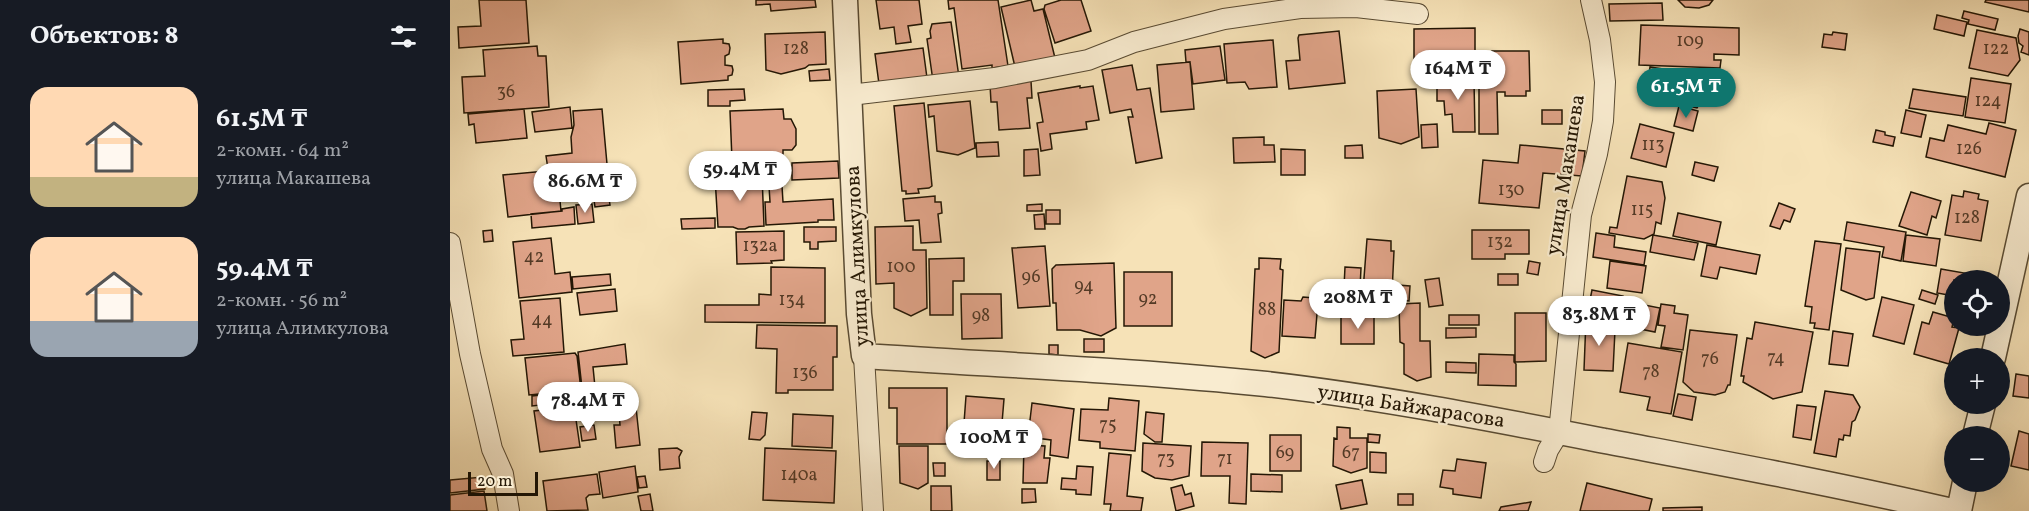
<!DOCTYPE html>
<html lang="ru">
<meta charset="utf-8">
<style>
body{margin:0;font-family:Vollkorn,serif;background:#20242c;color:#f1f3f6;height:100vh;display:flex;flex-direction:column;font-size:22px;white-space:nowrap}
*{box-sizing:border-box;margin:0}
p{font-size:20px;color:#9ea1a6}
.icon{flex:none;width:33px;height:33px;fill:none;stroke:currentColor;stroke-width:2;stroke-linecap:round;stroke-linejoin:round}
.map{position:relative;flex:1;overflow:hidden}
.side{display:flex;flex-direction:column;background:#171b24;width:450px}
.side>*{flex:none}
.controls{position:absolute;left:1494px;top:270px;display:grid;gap:12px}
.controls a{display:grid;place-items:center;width:66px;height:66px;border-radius:50%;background:#171b24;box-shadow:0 6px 24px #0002;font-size:30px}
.scale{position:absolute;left:18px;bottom:15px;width:70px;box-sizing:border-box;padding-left:6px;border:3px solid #241705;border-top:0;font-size:16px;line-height:21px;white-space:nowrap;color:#241705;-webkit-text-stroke:4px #f9ecd0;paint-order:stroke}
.price{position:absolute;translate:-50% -51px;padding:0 14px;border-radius:21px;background:#fff;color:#222;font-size:20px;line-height:39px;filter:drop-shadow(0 2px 3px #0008)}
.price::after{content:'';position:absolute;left:50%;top:36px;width:18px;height:14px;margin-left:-9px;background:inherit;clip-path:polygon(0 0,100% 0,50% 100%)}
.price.current{background:#0f766e;color:#fff}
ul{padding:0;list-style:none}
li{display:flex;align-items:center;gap:18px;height:150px;padding:0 30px}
li span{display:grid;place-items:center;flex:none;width:168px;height:120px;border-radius:18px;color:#555}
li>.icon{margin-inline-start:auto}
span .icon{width:72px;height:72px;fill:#fffc;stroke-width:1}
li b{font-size:26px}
h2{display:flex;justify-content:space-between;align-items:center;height:72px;padding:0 30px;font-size:26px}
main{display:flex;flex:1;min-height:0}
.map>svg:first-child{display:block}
.building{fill:#e0a489;stroke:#241705;stroke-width:1.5}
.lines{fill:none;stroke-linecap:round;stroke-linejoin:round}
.minor-casing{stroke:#584a32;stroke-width:22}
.tertiary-casing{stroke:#584a32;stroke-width:27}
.minor{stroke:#f9ecd0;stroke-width:20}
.tertiary{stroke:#f9ecd0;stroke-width:24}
.labels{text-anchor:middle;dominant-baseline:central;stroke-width:4.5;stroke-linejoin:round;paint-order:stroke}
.number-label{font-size:18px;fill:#533a26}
.street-label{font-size:21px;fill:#241705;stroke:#f9ecd0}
</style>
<main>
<section class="side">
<h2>Объектов: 8<svg class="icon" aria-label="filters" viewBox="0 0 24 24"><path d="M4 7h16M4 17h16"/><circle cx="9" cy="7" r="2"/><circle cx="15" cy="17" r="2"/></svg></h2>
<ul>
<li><span style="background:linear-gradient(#ffd9b3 75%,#c2b280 0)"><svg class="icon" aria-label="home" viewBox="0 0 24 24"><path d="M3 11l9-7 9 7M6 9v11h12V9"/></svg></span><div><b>61.5M ₸</b><p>2-комн. · 64 m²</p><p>улица Макашева</p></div></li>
<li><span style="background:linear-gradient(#ffd9b3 70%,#9aa5b1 0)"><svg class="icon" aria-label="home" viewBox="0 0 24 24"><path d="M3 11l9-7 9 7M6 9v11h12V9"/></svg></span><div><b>59.4M ₸</b><p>2-комн. · 56 m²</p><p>улица Алимкулова</p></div></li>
</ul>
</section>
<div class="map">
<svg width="1579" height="511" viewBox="0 0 1579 511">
<rect width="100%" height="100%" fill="#f6e2b7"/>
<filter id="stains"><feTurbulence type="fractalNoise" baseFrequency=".00333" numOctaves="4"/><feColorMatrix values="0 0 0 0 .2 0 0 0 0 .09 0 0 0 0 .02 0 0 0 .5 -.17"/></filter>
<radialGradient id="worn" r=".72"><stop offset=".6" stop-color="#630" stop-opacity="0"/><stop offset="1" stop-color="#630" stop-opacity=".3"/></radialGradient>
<path class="building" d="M29,0H76L79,43L9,48L8,27L31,26Z
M306,0H365L366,7L321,11L320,4L306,5Z
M426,0H469L472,24L458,26L461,42L446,44L444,27L430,29Z
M498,0H548L558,66L542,68V65L512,69L504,8L499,9Z
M581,0L584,11L593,9L605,58L565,67L551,7Z
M611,0H631L641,31L605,43L594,9L595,5Z
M1228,0H1263L1259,5L1249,8L1235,7Z
M1536,0H1579V12L1535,2Z
M1212,3L1213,20L1160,21L1159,4Z
M1514,11L1548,19L1545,30L1518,24L1519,20L1512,18Z
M1487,15L1517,22L1514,36L1484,29Z
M501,22L509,77L483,81L477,39L481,38L480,31L482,24Z
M1191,25L1289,28V55L1264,54V60H1271L1270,68L1189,65Z
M1025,28V67H1017V74H981V68H964V29Z
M1570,29L1579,32V55L1571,52L1573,46L1569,43L1568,36Z
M1527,30L1566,38L1570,60L1558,76L1519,68Z
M889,31L895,83L839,89L836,61L850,60L848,38L849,35Z
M375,32L376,64L359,65L355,68L331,74L316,70L315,34Z
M1383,32L1397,34L1395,50L1372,47L1374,34L1382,35Z
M273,39V43L279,44L280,48L279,54L275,56V65L282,66L283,70L282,75L278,76V80L231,84L228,42Z
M823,40L827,87L799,89L795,82L777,83L774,44Z
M87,46L88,56H96L99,107L14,113L12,77L35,76L33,50Z
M770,46L775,80L743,84L740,62H736L735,50Z
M473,48L477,78L429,84L425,54Z
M1042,51H1079L1080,91H1076V96H1055V92H1047L1048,134H1029V80H1043Z
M740,62L744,109L711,112L707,65Z
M682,65L687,90L700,88L712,158L686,163L678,117H683L681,109L660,113L652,70Z
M1200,67L1253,75L1255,82L1254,96L1247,108L1218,101L1219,95L1207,91L1198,84Z
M379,69L380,80L360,81L359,71Z
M1016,75V81H1024L1025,132H1003L1002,114L995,115L994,101H987V76Z
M1521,78L1561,84L1555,123L1515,117Z
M581,81L582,98H577L580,128L549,130L547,102H541L540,85Z
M630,86V88L643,86L649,120L636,122L637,129L600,134L602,149L591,151L587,123L593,122L588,93Z
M294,89L295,100L280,101V106H258V90Z
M966,89L969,137L951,144L929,138L927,91Z
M1463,89L1516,97L1513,116L1459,108Z
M520,101L525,148L508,155L487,151L484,116L479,117L478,105Z
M474,103L482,186L479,188L468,189L469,193L456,194V191H452L444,106Z
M1229,106L1248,111L1243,131L1224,126Z
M120,107L122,128L85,132L82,112Z
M74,109L77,138L26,143L24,124L19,125L18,114Z
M152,109L157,164L153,171L140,173L125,166L98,169L96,156L122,153L121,137L124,125L123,111Z
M333,109L334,119H341L346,129V145L342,150H333V158L282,160L280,111Z
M1092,110H1112V124H1092Z
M1456,110L1476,115L1471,137L1451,133Z
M1539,123L1566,130L1555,177L1476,157L1480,138L1494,141L1498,125L1536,134Z
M987,124L988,147L972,148L971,125Z
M1190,124L1224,133L1216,167L1181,158Z
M1426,130L1435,132V135L1445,137L1443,146L1423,142Z
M814,137V145H824L825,162L784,163L783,138Z
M548,142L549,156L527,157L526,143Z
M912,145L913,158H895V146Z
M1070,145L1135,151L1132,176L1093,173L1089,208L1029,203L1033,160L1068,163Z
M588,149L590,175L574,176V150Z
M831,149L855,150V175H831Z
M388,161L389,178L342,180V163Z
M1245,162L1268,167L1264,181L1242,175Z
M107,170L111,211L58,217L53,175Z
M155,172L160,205L145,207L140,173Z
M312,175L314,226L299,227L295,229H288L283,227H268L265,177Z
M1177,176L1212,182L1215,198L1211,224L1206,222L1204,234L1194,239L1159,233L1160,227L1167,228Z
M319,186H332L333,202L383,199L384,220H368V222L316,225L315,202H320Z
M1514,191L1529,194L1528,199L1538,201L1531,241L1495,235L1502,195L1513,197Z
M1461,192L1491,201L1486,218L1482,216L1477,235L1449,226Z
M485,196V202H491L492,213L488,214L491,242L471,243L469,220L455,221L453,199Z
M1329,203L1345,209L1340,222L1334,220L1330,229L1320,226Z
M142,204L144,222L128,224L126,205Z
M592,204V211H577V205Z
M124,207L125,224L82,228L81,214L112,211V209Z
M596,210H610V224H596Z
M1228,213L1271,222L1266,245L1223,236Z
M594,214L595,229H585L584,215Z
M265,218V228L232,229L231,219Z
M1397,222L1456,232L1451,261L1432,257L1434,247L1394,240Z
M463,226V250H476L477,308L461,316L444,308V283L426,284L425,227Z
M354,227H386V241L368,242V249H360V242H354Z
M42,230L43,241L34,242L33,231Z
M1022,230H1079V254H1055V259H1022Z
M334,231V260L321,261L322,263L287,264L286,232Z
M1146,233L1165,236L1164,247L1196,252L1194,265L1143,257Z
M1203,235L1248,243L1244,260L1200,252Z
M1456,235L1490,239L1486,266L1453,261Z
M101,238L105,274L120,272L122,292L69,298L63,242Z
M917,239L941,241V251H944L942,293L913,291Z
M1365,241L1391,244L1379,330L1364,328L1365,323H1360L1362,307L1355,306Z
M1257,245L1310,255L1306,274L1270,267L1267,279L1251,276Z
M595,246L600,306L568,308L562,248Z
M1396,248L1430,252L1424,298L1416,300L1391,290Z
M514,258V281H503V315H480L479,259Z
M809,258L831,259L830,269L833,270L829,352L815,358L801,351L805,269H809Z
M1079,261L1090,263L1088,275L1077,273Z
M1160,261L1196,266L1192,293L1157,288Z
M664,263L666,328L651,336L630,330H607L606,303H603L602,269L606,265Z
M321,267L375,268V323L255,322V305H309V294L321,295Z
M895,267L911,268L910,288L894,287Z
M1491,269L1520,274L1519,280H1504V296L1487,293Z
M674,272H722V326H674Z
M160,274L161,285L123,289L122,277Z
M1048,274H1068V285H1048Z
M989,278L993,305L979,307L975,280Z
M948,285L960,286L959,301L947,300Z
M165,289L167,311L130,315L127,293Z
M1142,290L1173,296L1171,311L1139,305Z
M1472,290L1488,295L1485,304L1469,299Z
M511,294H551L552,338L512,339Z
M853,297L864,298L868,302L865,338L832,336L834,300L851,301Z
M1432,297L1464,305L1454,344L1423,336Z
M110,298L114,352L63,356L61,340L74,339L70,301Z
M1174,301L1210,308L1205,332L1175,326L1176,320L1170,319Z
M970,303V341H980L981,377L967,381L954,374V344L950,342L949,304Z
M1211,304L1225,306L1224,313L1238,315L1233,350L1211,347L1215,326L1208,325Z
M1483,312L1504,318L1502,327L1509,328L1499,364L1464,354L1472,322L1479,324Z
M1065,313H1096V361L1065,362Z
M891,315H924V344H891Z
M999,315H1029V325H999Z
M1136,319L1149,320V325H1153V330H1165L1163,371L1134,370Z
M1305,322L1363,332L1352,392L1323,399L1293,382L1294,376H1291L1297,338L1302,339Z
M307,325L387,326V357H383V390H338V393H326L327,349L306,348Z
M996,328H1026V337L996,338Z
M1240,330L1287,335L1280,385H1278L1275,392L1265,395L1244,392L1233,382Z
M1383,331L1403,334L1398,366L1379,364Z
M634,339H654V352H634Z
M1178,343L1232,352L1221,414L1197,410L1200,397L1170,392Z
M175,344L177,364L143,367L145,387L132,388L128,352Z
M599,345H608V355L599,354Z
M125,353L127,356L131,390L79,395L75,358Z
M1029,354L1064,355V362L1066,364V386L1028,385Z
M996,362L1026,363V373L996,372Z
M1566,374L1579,376V398L1563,396Z
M439,388H497V444H447V408H439Z
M143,389L144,399L82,406V396Z
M1375,391L1403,395L1410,407L1405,420L1402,422L1400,436L1394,435L1393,440L1389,439L1386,457L1364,453Z
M1228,394L1246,397L1242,420L1223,416Z
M516,396L554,399L550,447L538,451L512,450Z
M185,398L190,445L166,448L164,425H170L168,400Z
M659,398L689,401L685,451L650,448V442L629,440L631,409L658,410Z
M582,403L624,409L618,458L600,455L601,440L578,437Z
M1347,405L1366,407L1361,440L1343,437Z
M124,406L130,447L90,452L84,411Z
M302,412L317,413L315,435L310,440L299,439Z
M696,412L714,414L712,442H705L694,434Z
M343,414L383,416L382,448L342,446Z
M144,425L146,439L132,441L130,427Z
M887,427L900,428V438H917V468L901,473L883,466L884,438L887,439Z
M1569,431L1579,434V470L1561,466Z
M918,434L930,435L929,443L918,442Z
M820,435H851V471H820Z
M752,442L798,443L796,504L779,503L780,476H751Z
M693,443L741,446L739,476L722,480L705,478L692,471Z
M574,445L595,446L594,458H600L597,483H573Z
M449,446H478V483L468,489L450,483Z
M227,448L232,451L229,457L230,468L210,470L209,449Z
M315,448L386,451L384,503L313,500Z
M920,452L936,453V473L920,472Z
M659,453L681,455L677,496L693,498L691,511H660L661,504H654Z
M1007,459L1036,463L1031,498L1003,494V489L990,487L993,470L1005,471Z
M537,461H550V480H537Z
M483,463H495V476H484Z
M185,466L188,492L153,498L149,472Z
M627,466L643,467L641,495L626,494V490L611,489L612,478L626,479Z
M147,474L150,494L139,495L136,498L138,510L97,511L93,481Z
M801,474L832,475V492L801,491Z
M195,476L197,487L189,488L187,477Z
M33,477L35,489L0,493V480Z
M912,480L917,504L891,509L886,485Z
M1137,483L1202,499L1199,511H1130Z
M732,485L735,495L741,493L744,506L726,511L721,488Z
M481,486H501L502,511H481Z
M572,489H585L586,502L572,503Z
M34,491L37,511H0V495Z
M200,494L203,511H191L188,496Z
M948,494H963V505H948Z
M1081,502L1078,511H1049L1051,507Z
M1252,507V511H1213V508Z"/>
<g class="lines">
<defs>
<path id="minor" d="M400,95L545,78L638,60L684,42L774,19L850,8L906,7L968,14
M0,243L20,354L42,449L53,474L59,511
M414,356L423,511
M1094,462L1098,450L1109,432L1131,215L1147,154L1153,121L1155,82L1150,40L1141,0"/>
<path id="tertiary" d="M395,0L409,314L414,356C548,365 683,370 816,384C930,397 1042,419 1155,441C1271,463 1387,484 1502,511
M1543,358L1579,196
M1525,436L1533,404
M1509,511L1515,482"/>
</defs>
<use href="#minor" class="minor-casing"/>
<use href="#tertiary" class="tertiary-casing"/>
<use href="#minor" class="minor"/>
<use href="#tertiary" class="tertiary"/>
</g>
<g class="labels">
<g class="number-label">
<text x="1240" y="41">109</text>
<text x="346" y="49">128</text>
<text x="1546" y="49">122</text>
<text x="56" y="92">36</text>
<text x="1538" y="101">124</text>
<text x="1203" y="145">113</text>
<text x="1519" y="149">126</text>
<text x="1061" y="190">130</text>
<text x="1192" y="210">115</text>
<text x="1517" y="218">128</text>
<text x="1050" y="242">132</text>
<text x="310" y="246">132а</text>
<text x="84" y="257">42</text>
<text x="451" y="267">100</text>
<text x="581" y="277">96</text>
<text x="634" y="286">94</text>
<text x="698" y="299">92</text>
<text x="342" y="300">134</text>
<text x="817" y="310">88</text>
<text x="531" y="316">98</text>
<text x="92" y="320">44</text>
<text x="1326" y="358">74</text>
<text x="1260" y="359">76</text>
<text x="1201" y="372">78</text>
<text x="355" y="373">136</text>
<text x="658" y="425">75</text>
<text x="835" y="453">69</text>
<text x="901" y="453">67</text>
<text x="716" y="459">73</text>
<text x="775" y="459">71</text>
<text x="349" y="475">140а</text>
</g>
<g class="street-label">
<text transform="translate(1116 175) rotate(-81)">улица Макашева</text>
<text transform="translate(408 256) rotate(-93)">улица Алимкулова</text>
<text transform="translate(961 407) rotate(9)">улица Байжарасова</text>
</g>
</g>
<rect width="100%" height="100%" filter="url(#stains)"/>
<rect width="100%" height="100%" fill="url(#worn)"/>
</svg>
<div class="controls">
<a><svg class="icon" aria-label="locate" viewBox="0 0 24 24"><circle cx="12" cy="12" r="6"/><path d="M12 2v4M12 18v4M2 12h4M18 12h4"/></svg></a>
<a>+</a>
<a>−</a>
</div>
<div class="scale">20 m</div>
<b class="price" style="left:1008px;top:101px">164M ₸</b>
<b class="price current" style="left:1236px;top:119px">61.5M ₸</b>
<b class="price" style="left:290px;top:202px">59.4M ₸</b>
<b class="price" style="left:135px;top:214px">86.6M ₸</b>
<b class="price" style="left:908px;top:330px">208M ₸</b>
<b class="price" style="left:1149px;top:347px">83.8M ₸</b>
<b class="price" style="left:138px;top:433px">78.4M ₸</b>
<b class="price" style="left:544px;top:470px">100M ₸</b>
</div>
</main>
